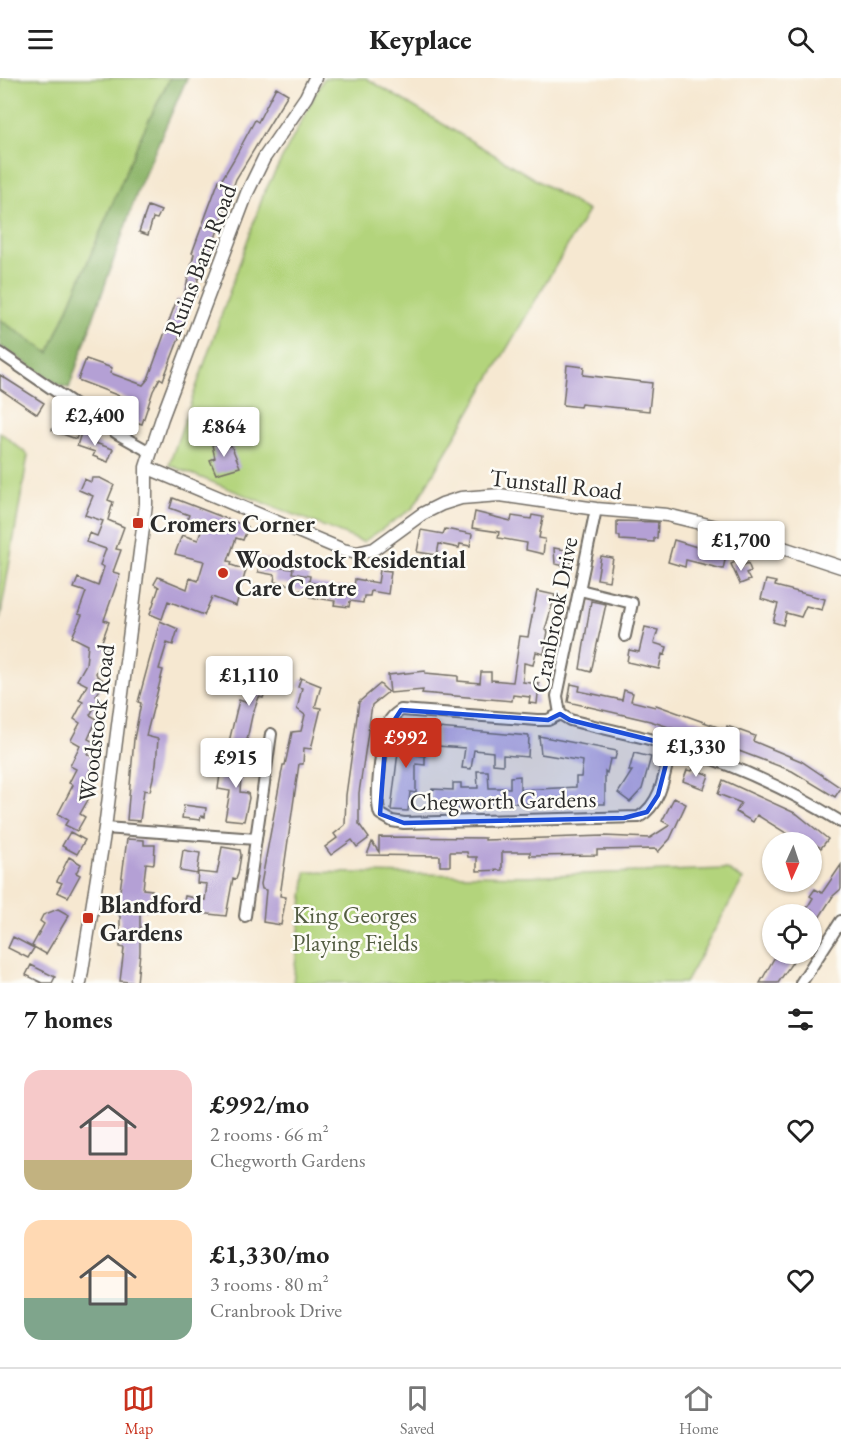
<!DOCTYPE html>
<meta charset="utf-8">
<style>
body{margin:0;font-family:"EB Garamond",serif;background:#f6f6f6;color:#222;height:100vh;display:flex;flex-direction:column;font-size:22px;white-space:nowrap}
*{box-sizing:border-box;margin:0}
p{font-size:20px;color:#767676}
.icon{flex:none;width:33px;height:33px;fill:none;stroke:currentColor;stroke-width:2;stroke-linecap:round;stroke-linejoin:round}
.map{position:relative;height:905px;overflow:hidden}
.side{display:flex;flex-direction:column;background:#fff;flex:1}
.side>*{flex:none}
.needle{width:39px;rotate:183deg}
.controls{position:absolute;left:762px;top:754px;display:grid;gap:12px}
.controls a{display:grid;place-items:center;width:60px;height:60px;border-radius:50%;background:#fff;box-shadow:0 2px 4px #0004;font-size:30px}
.price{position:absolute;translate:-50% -51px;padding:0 14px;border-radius:6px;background:#fff;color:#222;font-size:20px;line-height:39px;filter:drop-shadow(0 2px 3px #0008)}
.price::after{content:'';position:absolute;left:50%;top:36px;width:18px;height:14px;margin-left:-9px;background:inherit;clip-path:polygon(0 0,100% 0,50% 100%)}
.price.active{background:#c8321e;color:#fff}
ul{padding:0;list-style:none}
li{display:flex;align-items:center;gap:18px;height:150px;padding:0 24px}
li span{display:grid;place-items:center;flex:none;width:168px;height:120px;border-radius:18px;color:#555}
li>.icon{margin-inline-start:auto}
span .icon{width:72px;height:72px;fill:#fffc;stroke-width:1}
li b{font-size:26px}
h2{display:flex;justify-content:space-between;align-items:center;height:72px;padding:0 24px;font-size:26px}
header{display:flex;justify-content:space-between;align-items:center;height:78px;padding:0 24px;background:#fff;font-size:27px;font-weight:800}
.dock{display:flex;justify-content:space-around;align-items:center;height:84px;border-top:2px solid #e0e0e0;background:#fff;font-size:16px;color:#767676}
.dock a{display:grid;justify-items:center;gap:3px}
.dock .active{color:#c8321e}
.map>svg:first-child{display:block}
.green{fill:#b3d47b;stroke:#6f8053;stroke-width:1.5}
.forest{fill:#8eb66b;stroke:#5c704b;stroke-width:1.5}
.building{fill:#b4a0d5}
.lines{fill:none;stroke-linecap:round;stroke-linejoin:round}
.minor-casing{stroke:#726d65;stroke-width:14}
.tertiary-casing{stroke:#726d65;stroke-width:15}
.minor{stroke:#fff;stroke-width:10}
.tertiary{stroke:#fff;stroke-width:12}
.marked{fill:#1d4ed8;fill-opacity:0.2;stroke:#1d4ed8;stroke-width:4.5;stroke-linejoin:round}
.poi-dot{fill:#c8321e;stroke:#fdfcf7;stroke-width:2}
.labels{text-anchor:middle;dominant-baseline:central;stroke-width:5;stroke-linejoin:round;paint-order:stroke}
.street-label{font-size:24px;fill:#2b2b2b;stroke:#fdfcf7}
.poi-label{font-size:24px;font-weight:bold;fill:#2b2b2b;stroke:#fdfcf7;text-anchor:start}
.park-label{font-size:24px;fill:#545e43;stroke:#fdfcf7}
</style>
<header><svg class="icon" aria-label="menu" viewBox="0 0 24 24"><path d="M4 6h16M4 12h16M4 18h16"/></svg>Keyplace<svg class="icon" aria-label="search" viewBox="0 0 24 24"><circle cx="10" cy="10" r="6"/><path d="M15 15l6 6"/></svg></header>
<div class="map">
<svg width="841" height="905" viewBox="0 0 841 905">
<rect width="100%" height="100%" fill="#fdfcf7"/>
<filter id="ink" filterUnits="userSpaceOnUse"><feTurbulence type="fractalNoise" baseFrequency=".0167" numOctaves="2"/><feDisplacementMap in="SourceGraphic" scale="12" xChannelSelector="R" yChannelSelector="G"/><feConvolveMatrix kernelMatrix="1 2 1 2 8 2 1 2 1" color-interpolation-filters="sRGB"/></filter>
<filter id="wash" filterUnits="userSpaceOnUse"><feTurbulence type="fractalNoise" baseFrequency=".008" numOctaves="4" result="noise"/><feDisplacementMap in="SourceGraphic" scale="24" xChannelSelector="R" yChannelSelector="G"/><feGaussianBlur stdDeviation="1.35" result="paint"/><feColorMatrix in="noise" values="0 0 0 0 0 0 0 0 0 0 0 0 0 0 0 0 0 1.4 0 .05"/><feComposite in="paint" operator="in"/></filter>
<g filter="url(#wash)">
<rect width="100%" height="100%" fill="#f6e8d1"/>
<path class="green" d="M0,0H170L142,56L49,275L0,242Z
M324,0H366L588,133L413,430L363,464L169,387L264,115Z
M0,354L28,377L0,541Z
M726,791L743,801L685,905H293L306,794L525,798Z"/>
<path class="forest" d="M170,0H187L139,109L69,310L61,308L0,268V242L49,275L142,56Z"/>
<g id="blocks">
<path class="building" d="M276,9L288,16L236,101L201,200H198L196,219L184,217L194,176L192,175L219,102L221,103L234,81L255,42L258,44Z
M148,128L161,133L157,141L153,140L148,157L139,154Z
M177,221L189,225L184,247L163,302L160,300L153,313L142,346L129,342L135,324L78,302L86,281L112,290L110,295L143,307L148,301Z
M567,287L584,289L583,297L652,305L649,333L581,326L580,329L563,327Z
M0,297L44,325L37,336L0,311Z
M58,336L81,348L76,361L52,352Z
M81,355L97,360L95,365L113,371L108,384L93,378L95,374L77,368Z
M222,363L225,370L231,367L240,389L216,396L210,382L215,380L212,367Z
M92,400H100L114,407L108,422L113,424L108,442L124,449L116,471L121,472L113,494L120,496L104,542L109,544L101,566L107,568L96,595L97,598L105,603L96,618L100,620L90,637L97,641L88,661L94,664L87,676L95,680L87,699L91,701L86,718L89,720L80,736L85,739L77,753L65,747L68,742L58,736L73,707L69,705L76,691L70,688L80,667L71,662L80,645L74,641L83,624L79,622L87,607L77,602L86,586L88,567L72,559L82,537L78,536L86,514L74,510L78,500L98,508L104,489L100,487L106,471L86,464L89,455L97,458L103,443L85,437L93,418L79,412L84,401L91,404Z
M173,420L248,449L243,462L236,460L228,483L232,484L231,487L246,492L236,528L212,519L204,537L168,523L162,541L150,536L159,509L154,506L158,499L187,511L190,500L198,503L204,483L175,476L182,457L198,462L203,448V446L188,440L189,437L170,430Z
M475,434L511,443L512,438L531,441L532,437L543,439L539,460L545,461L543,476L526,472L527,465L498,460L499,454L472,450Z
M617,443L658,444L657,460H654V464L620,462V458H617Z
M445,451L472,456L470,468L460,466L459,470L439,466L437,477L417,474L421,452L443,456Z
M674,462L726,478L723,491L686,482L685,489L668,484Z
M554,470L566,472L565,476L572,477L570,489L555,486Z
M601,478L613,480L609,503L597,501Z
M260,480L276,483L275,489L293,491L292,495L310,498L309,504L336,510L337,508L354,510L355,501L378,505L380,492L391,493L388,516L371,513L370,518H364L363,525L350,523L349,529L334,527L335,523L310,519L311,514L292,511V507L274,504L275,497L258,494Z
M739,482L742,488L748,485L751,493L746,495L750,502L740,506L731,486Z
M766,502L776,504L775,508L825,521L822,532L806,528L801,539L786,535L783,547L773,544L778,526L761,521Z
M537,513L555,517L545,552L548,553L544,576L536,574L533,587L524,585L523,604L539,606L537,626L529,625L530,619L513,617L512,623L422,615L423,612L390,615L388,597L425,593V595L458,598V603L480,605L481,594H491V602L513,604L520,558L528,559Z
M591,523L606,526L591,594L580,591Z
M160,543L178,551L173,567L167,565L159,591L163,592L146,658L158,661L156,687L150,713L144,712L140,743L127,742L134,661L141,625L138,624Z
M645,549L658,552L654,565L667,569L665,577L662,576L659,591L627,584L629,572L639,574Z
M257,585L273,591L263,620L259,619L252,638L245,671L228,668L239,622L245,624Z
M301,600L321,608L315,629L321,630L311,671L304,670L303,686H299L280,818L286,819L281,847L263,844L266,812L262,811L261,806L283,687H285L292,654L301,653L305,637L297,631L302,610L298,609Z
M380,606L388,614L372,627L359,715V746L369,760L357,769L352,762L331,777L325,769L337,760L334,756L345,747L346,717L359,624Z
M571,606L580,608L579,613L622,622L624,612L633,615L631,623L655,629L656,627L726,652L727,648L755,658L753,663L801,683L841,710L835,719L792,693L715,664L650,643L568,624Z
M401,649L420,652L417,677L425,678V687L416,686V715L410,714L408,733L391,732Z
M438,650L529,658L528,679L503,677V687L493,686V674L474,672L471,691L462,690L465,670L437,668Z
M539,658L617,673L615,681H610L607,695L605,693V726L495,725L460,731L432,728V711L453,712V705H461V710H478L477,693H488L489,710H510V699L520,698V712L576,709V699H581L583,683L541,676Z
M634,675L651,679L642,711L630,724L618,715L632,693H629Z
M226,684L252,686V690L257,691L256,700L241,698L240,714L248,715L249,720L244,743L225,741L230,713L218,711L221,689H226Z
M693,691L709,697L704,711L683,703L687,692L692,693Z
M723,702L797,736L828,761L821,770L805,760L802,765L757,737L753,744L736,734L741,725L718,716Z
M674,720L686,726L670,761L658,774L656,771L597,772V777L530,778V774H502V792L477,793V779H468L467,774H450V788H440V778L367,777L372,764L379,774V759L485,760V762L604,758L650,760L670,747L662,743Z
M184,727L206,730L205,739L201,738L200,742L182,740Z
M70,754L85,762L77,776L62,768Z
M127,761L144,762V767H155L154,786L146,785L143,811L152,812L147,833L140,832V874L137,905L120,903L124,870L120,869V838L117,835Z
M222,769L240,772L241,777L238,796L236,801L233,800L226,838L182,833L185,818L205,822L207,806L197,805L198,794L217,796Z
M183,772L200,775L197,796L180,793Z
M69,779L81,786L76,795L80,797L68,819L57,814L62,805L57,803Z
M841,787V811L833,818L812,851V832L807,830L813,820L810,818L815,811L822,815Z
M58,831L69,837L46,876L32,868L44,846L40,843L43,837Z
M13,859L34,870L28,880L8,870Z
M782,876H792L796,879L778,905H760L776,877L780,879Z
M31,887L55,899L52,905H42L26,897Z"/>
</g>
</g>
<g filter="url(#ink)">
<use href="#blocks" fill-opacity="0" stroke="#726d65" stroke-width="1.5"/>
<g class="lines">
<defs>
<path id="minor" d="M0,275L118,356L150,374
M596,431L557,618L560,636L570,642C599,650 628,655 656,663C722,681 783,708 841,744
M580,512L632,525L625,558
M560,636L548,642H537L401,632C395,636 391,639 388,646C382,662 374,721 380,736L392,743L404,745L639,739C663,725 665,692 671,667
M105,750L256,761L245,838
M256,761L271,656
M801,905L841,843"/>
<path id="tertiary" d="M146,389L343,472L357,475L374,471L422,436L442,426L461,420L500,417L596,431L667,437L729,452L841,489
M80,905L105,750L146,426V389L162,340L247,115L264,80L306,19L315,0"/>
</defs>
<use href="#minor" class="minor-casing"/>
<use href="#tertiary" class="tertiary-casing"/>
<use href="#minor" class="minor"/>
<use href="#tertiary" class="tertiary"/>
</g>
</g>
<path class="marked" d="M401,632L548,642L560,636L570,642L671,667L658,717L647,734L624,740L404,745L380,736L386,655Z"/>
<g class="poi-dot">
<rect x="132" y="439" width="12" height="12" rx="3"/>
<circle cx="223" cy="495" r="6"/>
<rect x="82" y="834" width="12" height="12" rx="3"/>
</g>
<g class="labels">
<g class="street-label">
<text transform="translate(200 182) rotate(-69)">Ruins Barn Road</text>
<text transform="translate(556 406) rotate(6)">Tunstall Road</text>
<text transform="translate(554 537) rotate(-79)">Cranbrook Drive</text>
<text transform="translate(96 645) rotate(-83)">Woodstock Road</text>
<text transform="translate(503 722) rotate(-1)">Chegworth Gardens</text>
</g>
<g class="poi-label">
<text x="150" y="445">Cromers Corner</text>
<text x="235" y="481">Woodstock Residential<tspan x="235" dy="28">Care Centre</tspan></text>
<text x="100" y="826">Blandford<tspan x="100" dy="28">Gardens</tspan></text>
</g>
<g class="park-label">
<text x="355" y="836">King Georges<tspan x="355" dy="28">Playing Fields</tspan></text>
</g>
</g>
</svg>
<div class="controls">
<a><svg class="needle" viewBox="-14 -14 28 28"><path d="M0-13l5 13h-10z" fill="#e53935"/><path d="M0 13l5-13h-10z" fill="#767676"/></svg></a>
<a><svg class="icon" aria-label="locate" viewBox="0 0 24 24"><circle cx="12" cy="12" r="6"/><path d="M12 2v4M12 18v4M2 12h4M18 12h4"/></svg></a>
</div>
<b class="price" style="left:95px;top:369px">£2,400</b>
<b class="price" style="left:224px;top:380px">£864</b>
<b class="price" style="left:741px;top:494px">£1,700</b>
<b class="price" style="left:249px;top:629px">£1,110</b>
<b class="price active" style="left:406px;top:691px">£992</b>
<b class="price" style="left:696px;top:700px">£1,330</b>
<b class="price" style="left:236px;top:711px">£915</b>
</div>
<section class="side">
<h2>7 homes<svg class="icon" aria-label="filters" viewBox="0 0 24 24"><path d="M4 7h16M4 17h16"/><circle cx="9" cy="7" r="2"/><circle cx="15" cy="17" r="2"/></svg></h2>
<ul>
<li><span style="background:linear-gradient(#f6c9c9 75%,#c2b280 0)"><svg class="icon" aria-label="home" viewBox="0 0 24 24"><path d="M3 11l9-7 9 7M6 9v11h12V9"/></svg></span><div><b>£992/mo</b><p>2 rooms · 66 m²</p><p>Chegworth Gardens</p></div><svg class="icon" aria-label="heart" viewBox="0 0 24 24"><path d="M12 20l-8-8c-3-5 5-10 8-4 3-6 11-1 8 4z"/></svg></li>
<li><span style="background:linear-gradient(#ffd9b3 65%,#7fa58c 0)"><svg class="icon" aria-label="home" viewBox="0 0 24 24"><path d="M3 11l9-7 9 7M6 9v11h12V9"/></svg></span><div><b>£1,330/mo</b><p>3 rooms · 80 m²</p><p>Cranbrook Drive</p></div><svg class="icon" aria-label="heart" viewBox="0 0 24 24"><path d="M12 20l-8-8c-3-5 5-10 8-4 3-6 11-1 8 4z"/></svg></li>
</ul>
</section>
<nav class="dock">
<a class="active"><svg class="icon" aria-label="map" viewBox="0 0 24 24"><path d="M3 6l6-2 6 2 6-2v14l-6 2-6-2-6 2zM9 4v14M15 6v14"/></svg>Map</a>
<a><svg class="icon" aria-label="saved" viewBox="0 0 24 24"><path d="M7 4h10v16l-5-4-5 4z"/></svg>Saved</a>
<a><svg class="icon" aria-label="home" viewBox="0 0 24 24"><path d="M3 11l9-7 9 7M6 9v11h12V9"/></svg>Home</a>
</nav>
